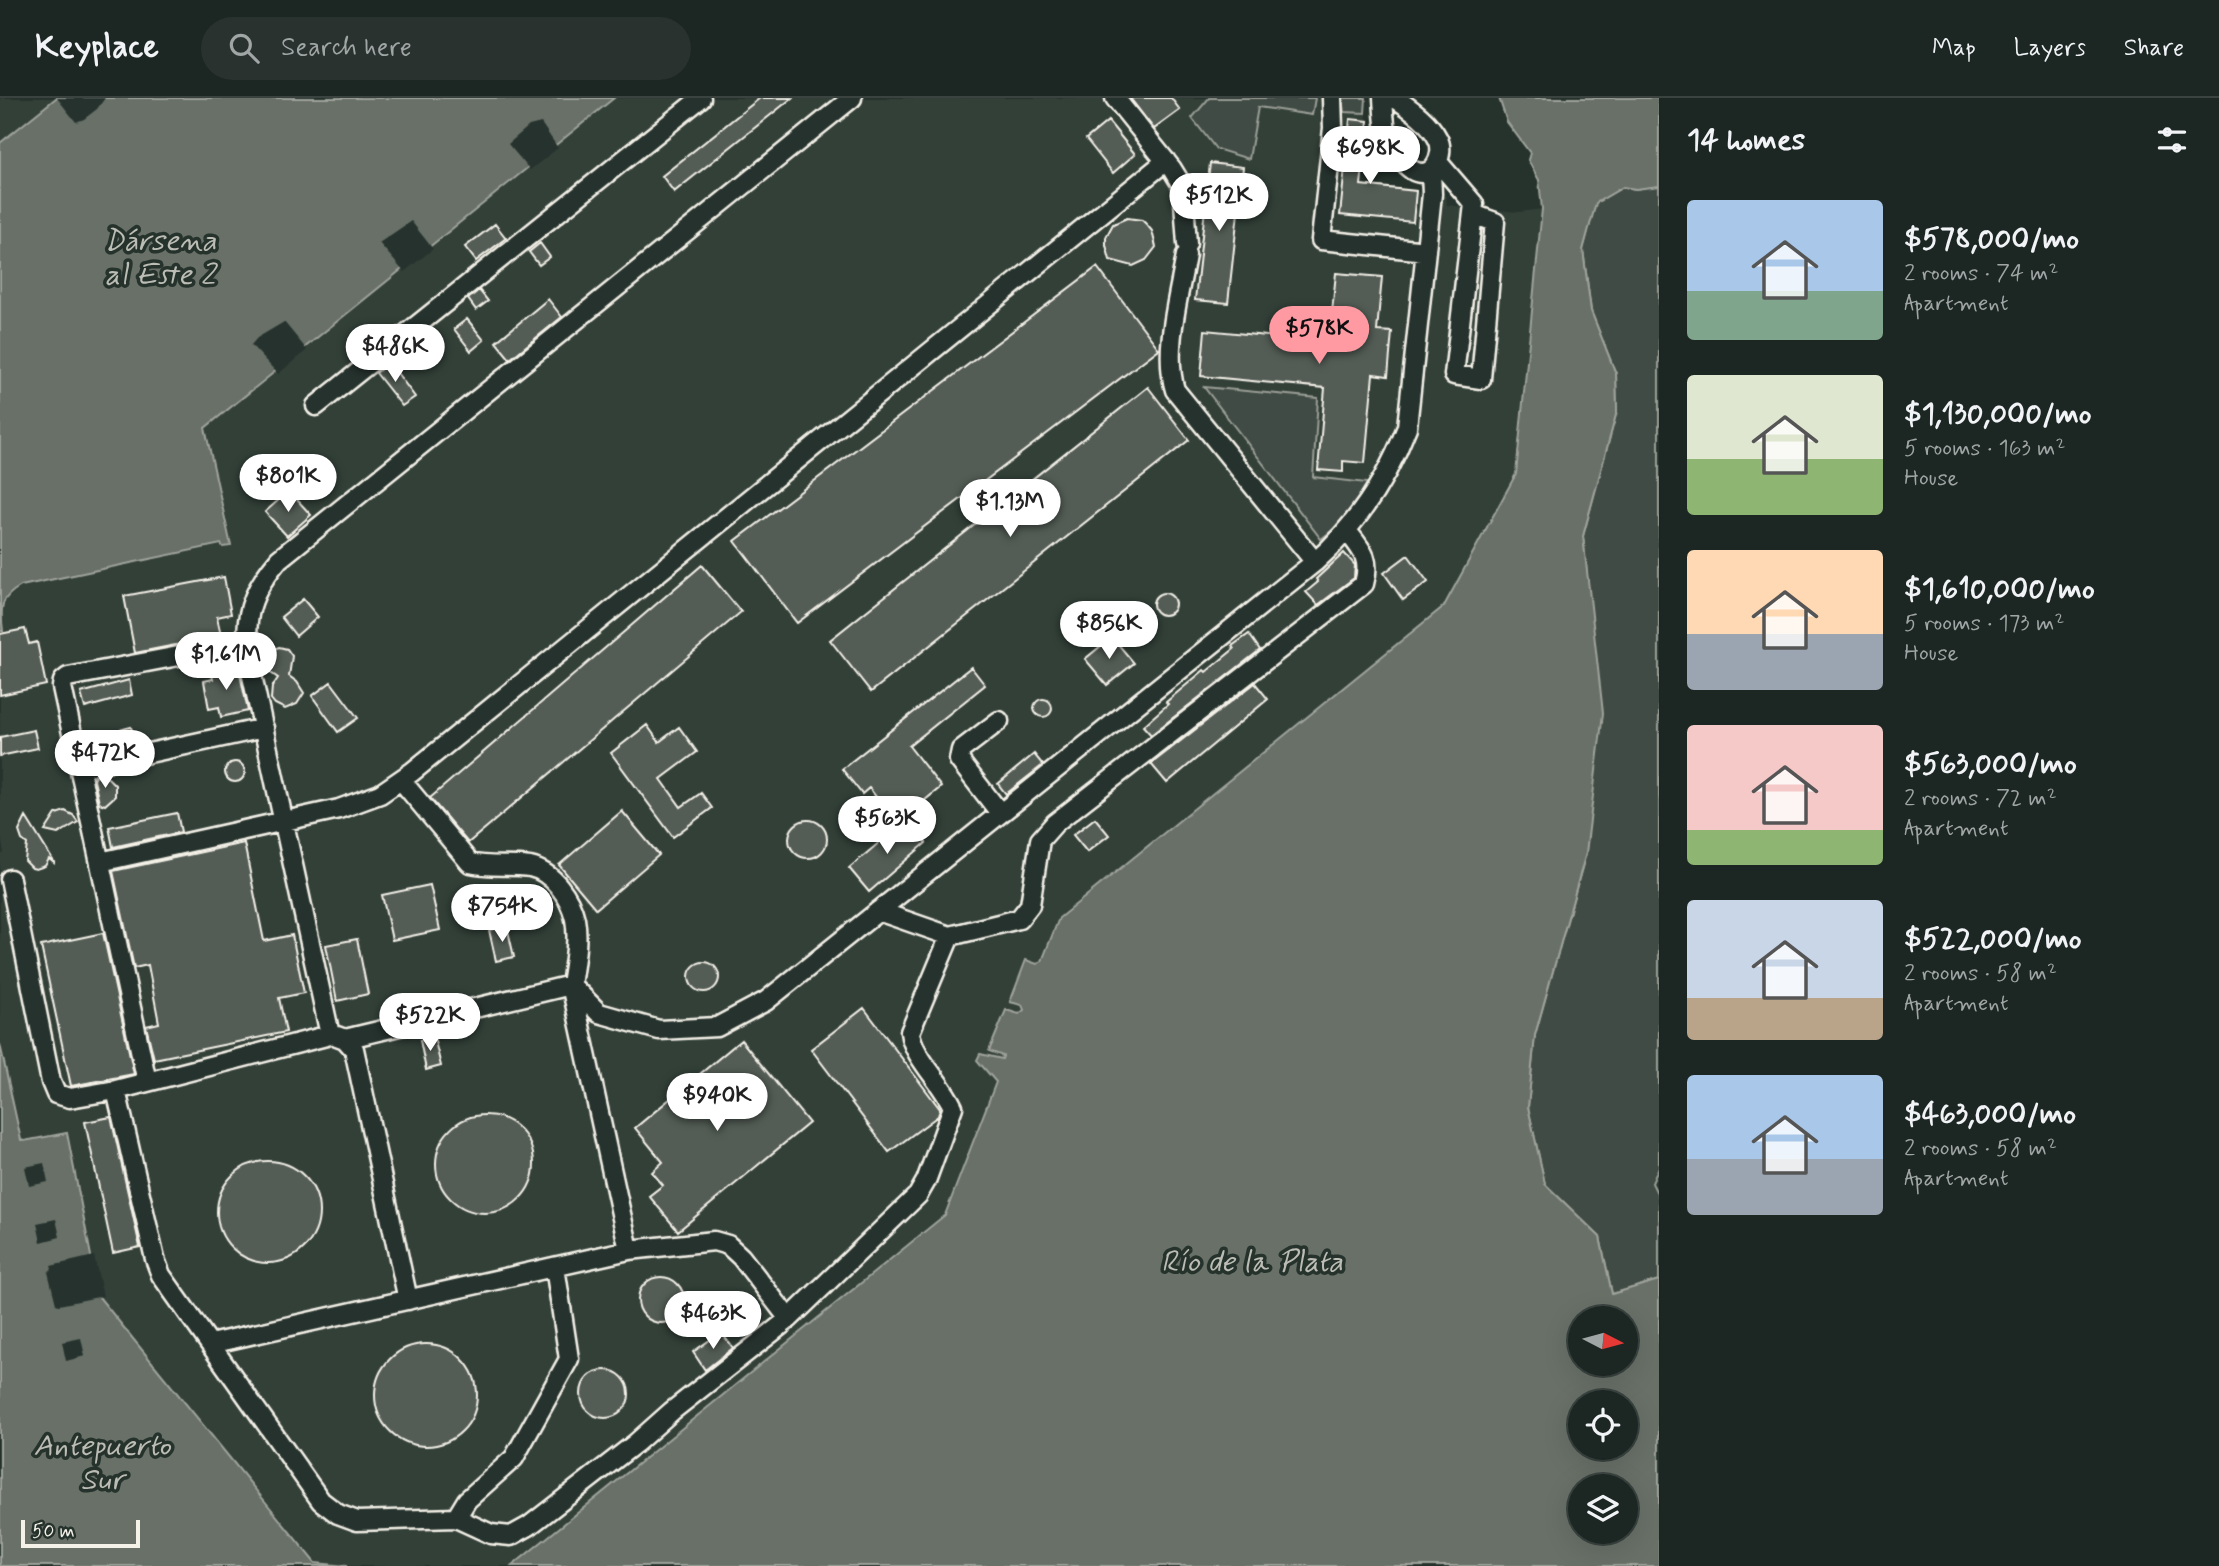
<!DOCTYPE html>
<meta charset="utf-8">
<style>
body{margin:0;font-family:Mynerve,sans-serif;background:#29322f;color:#f1f3f6;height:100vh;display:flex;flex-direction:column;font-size:26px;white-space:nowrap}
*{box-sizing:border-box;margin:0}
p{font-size:23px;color:#a0a5a5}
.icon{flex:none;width:38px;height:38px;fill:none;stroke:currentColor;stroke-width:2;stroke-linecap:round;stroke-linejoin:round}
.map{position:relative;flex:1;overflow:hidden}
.sheet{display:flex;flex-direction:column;background:#1c2622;width:560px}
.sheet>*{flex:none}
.needle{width:46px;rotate:96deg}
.tools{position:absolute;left:1568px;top:1208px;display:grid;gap:14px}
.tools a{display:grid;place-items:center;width:70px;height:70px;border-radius:50%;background:#1c2622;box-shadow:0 7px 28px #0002,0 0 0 2px #3a4340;font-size:35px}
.scale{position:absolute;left:21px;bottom:18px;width:119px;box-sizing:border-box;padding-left:7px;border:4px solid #f4f1e8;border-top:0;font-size:19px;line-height:24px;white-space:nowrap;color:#f4f1e8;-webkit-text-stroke:5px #26332d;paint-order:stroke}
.price{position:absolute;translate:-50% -60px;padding:0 16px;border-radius:24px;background:#fff;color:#222;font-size:23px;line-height:46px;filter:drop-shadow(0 2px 4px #0008)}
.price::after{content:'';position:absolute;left:50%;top:42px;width:21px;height:16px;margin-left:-10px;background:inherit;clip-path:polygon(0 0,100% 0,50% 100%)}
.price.on{background:#ff9aa2;color:#111}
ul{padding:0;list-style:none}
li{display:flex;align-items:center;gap:21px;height:175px;padding:0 28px}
li span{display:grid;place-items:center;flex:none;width:196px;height:140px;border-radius:7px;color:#555}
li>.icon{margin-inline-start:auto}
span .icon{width:84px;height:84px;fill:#fffc;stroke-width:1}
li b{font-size:30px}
h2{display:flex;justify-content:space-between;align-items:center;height:84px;padding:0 28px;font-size:30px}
header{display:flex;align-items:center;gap:42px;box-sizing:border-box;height:98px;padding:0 35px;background:#1c2622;border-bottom:2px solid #3a4340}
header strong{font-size:33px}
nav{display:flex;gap:38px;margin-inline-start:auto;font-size:24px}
.search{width:490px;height:63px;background:#29322f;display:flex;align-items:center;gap:18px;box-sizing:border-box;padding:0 24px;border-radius:38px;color:#a0a5a5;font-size:26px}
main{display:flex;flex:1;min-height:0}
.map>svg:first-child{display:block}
.built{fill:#333f39}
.green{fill:#414b45;stroke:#9a9e96;stroke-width:2}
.water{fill:#676f68;stroke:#9fa39b;stroke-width:2;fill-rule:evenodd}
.pier{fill:#26332d}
.building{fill:#525c55;stroke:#f4f1e8;stroke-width:2}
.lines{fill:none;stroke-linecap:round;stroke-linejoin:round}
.minor-casing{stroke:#f4f1e8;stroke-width:23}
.minor{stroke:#26332d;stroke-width:18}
.labels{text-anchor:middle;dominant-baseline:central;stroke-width:7;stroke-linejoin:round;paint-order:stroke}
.water-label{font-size:30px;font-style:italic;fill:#bcbdb5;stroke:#26332d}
</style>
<header>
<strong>Keyplace</strong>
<div class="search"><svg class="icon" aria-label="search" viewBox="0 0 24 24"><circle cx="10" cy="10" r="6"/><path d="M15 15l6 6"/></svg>Search here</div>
<nav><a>Map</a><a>Layers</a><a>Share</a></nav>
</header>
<main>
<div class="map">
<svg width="1659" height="1468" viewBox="0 0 1659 1468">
<rect width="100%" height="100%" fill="#26332d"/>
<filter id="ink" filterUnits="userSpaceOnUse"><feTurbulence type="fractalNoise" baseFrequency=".0143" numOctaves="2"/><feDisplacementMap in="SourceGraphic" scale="14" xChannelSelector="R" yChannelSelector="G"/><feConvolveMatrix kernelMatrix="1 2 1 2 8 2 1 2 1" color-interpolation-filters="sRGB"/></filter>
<g filter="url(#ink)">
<path class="built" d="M0,0H56L0,45Z
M614,0H1362L1368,23L1362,87L1446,98L1447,107L1518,114L1543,111L1516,376L1444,508L1059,820L1042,863L1037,866L1010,903L1022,908L1024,912L989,952L1004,958L1002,961L987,956L996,984L945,1117L512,1468H347L315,1465L99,1199L67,1036L24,1043L21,1042L0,946V757L4,755L0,734V534L3,532L0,506L7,495L21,488L222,446L205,330Z"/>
<path class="green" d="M1209,0H1315L1312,17L1258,9L1249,61L1216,51L1192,20Z
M1342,0H1366L1365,15L1344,14Z
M1654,87L1659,88V1069L1652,1085L1659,1099V1182L1612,1196L1600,1139L1545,1086L1528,1009L1535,937L1586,755L1591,516L1583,438L1617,313L1616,276L1591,213L1583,152L1595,105L1623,89L1636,91Z
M1204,289L1318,300L1313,379L1367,385L1348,420L1321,441Z"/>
<path class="water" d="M56,0H614L205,330L231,448L223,449L221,446L21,488C0,500 0,509 3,533H0V45Z
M1499,0H1659V88L1636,91L1623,89L1596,105L1583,152L1591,213L1616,276L1617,313L1583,438L1603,615L1586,755L1535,937L1528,1009L1545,1086L1600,1139L1612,1196L1659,1182V1468H512L945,1117L996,984L977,962L980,956L1002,961L1003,958L989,953L1006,912L1019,916L1024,912L1022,907L1010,904L1026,862L1037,866L1042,863L1059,820L1444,508L1516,376L1542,111L1539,82L1528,62L1530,55L1507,24ZM1580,1220H1626V1265H1580ZM1580,1304H1626V1349H1580ZM1580,1388H1626V1433H1580Z
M0,946L21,1042L24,1043L67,1035L99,1199L315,1465L347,1468H0Z"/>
<path class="pier" d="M57,0H105L97,11L84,21L76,24Z
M541,25L558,50L530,72L508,46L529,28Z
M411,123L433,151L404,174L379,145Z
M284,224L307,252L278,276L251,247L257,240Z
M44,1065L48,1084L29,1088L25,1069Z
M56,1121L60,1139L41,1144L37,1125Z
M94,1158L103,1198L59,1207L56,1206L48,1174L52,1171L51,1168Z
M81,1240L85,1258L66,1263L62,1244Z"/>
<path class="building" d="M760,0H792L674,94L662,78Z
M1130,0H1171L1180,12L1154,31Z
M1350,21L1368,23L1361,87L1416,93L1413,124L1340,117Z
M1108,23L1135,56L1113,75L1086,41Z
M1210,65L1243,69L1228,205L1195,202Z
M1127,120L1142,122L1147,127L1152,133L1156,149L1146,162L1133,168L1110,162L1106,147V139L1113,126Z
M495,126L506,140L476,163L465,149Z
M540,145L550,159L539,167L529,154Z
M1097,169L1159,251L797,525L735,443Z
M1336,175L1382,179L1377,233L1392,234L1388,278L1373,276L1365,365L1343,363V374L1318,372L1325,290L1201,278L1205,232L1329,244Z
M479,192L488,203L476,212L468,201Z
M548,201L562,219L510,261L496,244Z
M467,221L484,242L471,253L454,231Z
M389,264L415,299L402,308L376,275Z
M1148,289L1189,342L871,594L830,542Z
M289,393L311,417L287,438L265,414Z
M1344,455L1355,467L1354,480L1318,507L1306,494L1318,484L1316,481Z
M1408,457L1428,484L1403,502L1384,475Z
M702,467L741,514L468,745L430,700Z
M224,479L231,516L217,519L221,538L135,555L124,498Z
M1153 506a11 11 0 1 1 22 0a11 11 0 1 1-22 0Z
M303,501L318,519L296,538L281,519Z
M25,531L29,546L37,544L46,587L0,597V536Z
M1249,536L1260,552L1151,637L1143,628L1168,606L1166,604L1204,572L1206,574L1234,551L1232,548Z
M1112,539L1134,565L1107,587L1085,561Z
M279,549L287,551L292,558L289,578L297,584L304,595L297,606L285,611L275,606L271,601L272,589L278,580L268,573L264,563L268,553Z
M238,567L248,613L221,619L219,609L209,611L204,583L213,581L211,573Z
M971,569L985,587L909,648L941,689L897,725L869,690L862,696L842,671Z
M129,582L132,597L85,610L81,595Z
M331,584L358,620L338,634L312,598Z
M1255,585L1268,601L1167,685L1151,666Z
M1034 610a9 9 0 1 1 18 0a9 9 0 1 1-18 0Z
M647,627L659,644L679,629L697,654L661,681L681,709L701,695L712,710L673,739L611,655Z
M131,629L136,646L88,657L85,641Z
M34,632L38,650L0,658V639Z
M1034,656L1043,667L1006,696L998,686Z
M225 674a10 10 0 1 1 20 0a10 10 0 1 1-20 0Z
M96,678L108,680L115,687V698L105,707L99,705L94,682Z
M65,713L73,717L78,724L58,736L45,733L56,716Z
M622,713L659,757L596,811L559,767Z
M177,715L181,734L113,749L109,729Z
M26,719L54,764V765L49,761L45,768L36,771L32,770L25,763L27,746L22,742L19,733Z
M1095,720L1109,737L1087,754L1073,737Z
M789 741a19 19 0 1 1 38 0a19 19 0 1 1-38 0Z
M906,722L926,745L869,794L849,770Z
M244,745L264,843L292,837L304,895L279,900L286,934L154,961L146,928L159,925L148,867L134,870L113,773Z
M430,787L440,832L392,842L382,797Z
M507,828L514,859L496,863L489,832Z
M103,835L134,976L71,988L41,848Z
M357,841L368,896L337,903L326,847Z
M689 879a15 15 0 1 1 30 0a15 15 0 1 1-30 0Z
M864,910L940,1011L938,1018L889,1054L811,951Z
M434,939L441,968L426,972L420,942Z
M741,942L809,1025L678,1133L649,1098L663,1087L652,1074L663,1064L635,1030Z
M436 1066a49 49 0 1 1 98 0a49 49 0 1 1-98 0Z
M111,1019L140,1149L113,1155L85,1024Z
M217 1114a51 51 0 1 1 102 0a51 51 0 1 1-102 0Z
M638 1202a23 23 0 1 1 46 0a23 23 0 1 1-46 0Z
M721,1234L733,1250L705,1272L693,1254Z
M375 1297a51 51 0 1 1 102 0a51 51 0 1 1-102 0Z
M581 1296a24 24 0 1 1 48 0a24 24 0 1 1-48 0Z"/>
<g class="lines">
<defs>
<path id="minor" d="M852,0L279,461C250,495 243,520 249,564L330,937L116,992L155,1161L161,1177L321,1403L338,1416L357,1423L456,1420L491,1436L511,1438L529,1428L636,1345L672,1313L789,1221L918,1097L926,1083L953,1009C941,983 913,959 910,934L950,838L1019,821L1030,807L1040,742L1055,725L1364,486C1371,461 1363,453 1347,433
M1115,0L1172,71L1183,89L1187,146
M1332,0L1333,30L1321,142L1426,153
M1383,0C1384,13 1384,31 1389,43C1394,52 1404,67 1412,72C1432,84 1446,57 1438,41C1429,23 1411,11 1395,0
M1438,64L1474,106L1454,277L1481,281L1495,124L1473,116
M1186,157C1179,198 1163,252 1175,292L1315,464
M316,308L701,0
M999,623L961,652L959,662L1000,715
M80,670L264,630
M401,682L470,765C489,770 510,766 530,769C553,774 570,799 575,821C579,842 574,866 571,887L629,1152
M100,764L339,711L380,696L412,674L1166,63
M10,781L51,984L56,996L70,1000L116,992
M878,813L950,838
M337,938L345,941L354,951L408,1202
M345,941L571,887L599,915L659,932L717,929L766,903L1315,464C1357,427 1387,381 1407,329L1432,96L1431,72
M147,984L62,589L63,583L68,579L247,545
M210,1246L629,1152L714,1143L728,1147L741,1159L789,1221
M456,1420L467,1402L514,1360L569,1261L555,1169"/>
</defs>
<use href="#minor" class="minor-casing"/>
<use href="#minor" class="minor"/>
</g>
</g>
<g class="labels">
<g class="water-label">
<text x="160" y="143">Dársena<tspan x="160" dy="34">al Este 2</tspan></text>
<text x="1252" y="1164">Río de la Plata</text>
<text x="102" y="1348">Antepuerto<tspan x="102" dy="34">Sur</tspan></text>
</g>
</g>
</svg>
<div class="tools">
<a><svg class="needle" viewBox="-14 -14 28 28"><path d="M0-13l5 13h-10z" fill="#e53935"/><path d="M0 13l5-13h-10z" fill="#a0a5a5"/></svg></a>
<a><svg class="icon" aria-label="locate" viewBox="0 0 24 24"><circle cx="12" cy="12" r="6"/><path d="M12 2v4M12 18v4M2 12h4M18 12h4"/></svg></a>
<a><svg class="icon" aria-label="layers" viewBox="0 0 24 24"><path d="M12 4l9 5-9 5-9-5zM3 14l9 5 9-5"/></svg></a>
</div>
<div class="scale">50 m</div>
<b class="price" style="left:1370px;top:88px">$698K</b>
<b class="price" style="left:1219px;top:135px">$512K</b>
<b class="price on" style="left:1319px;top:268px">$578K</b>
<b class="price" style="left:395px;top:286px">$486K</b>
<b class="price" style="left:288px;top:416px">$801K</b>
<b class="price" style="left:1010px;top:441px">$1.13M</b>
<b class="price" style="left:1109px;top:563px">$856K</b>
<b class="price" style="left:226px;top:594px">$1.61M</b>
<b class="price" style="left:105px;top:692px">$472K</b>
<b class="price" style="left:887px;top:758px">$563K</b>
<b class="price" style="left:502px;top:846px">$754K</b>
<b class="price" style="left:430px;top:955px">$522K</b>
<b class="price" style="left:717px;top:1035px">$940K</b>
<b class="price" style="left:713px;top:1253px">$463K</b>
</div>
<section class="sheet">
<h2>14 homes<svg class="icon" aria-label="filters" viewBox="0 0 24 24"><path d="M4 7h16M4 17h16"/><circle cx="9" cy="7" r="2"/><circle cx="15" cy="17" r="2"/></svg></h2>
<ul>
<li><span style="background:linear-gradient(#a9c7e8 65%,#7fa58c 0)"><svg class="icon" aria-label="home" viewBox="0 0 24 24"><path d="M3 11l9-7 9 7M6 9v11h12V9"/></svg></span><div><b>$578,000/mo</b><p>2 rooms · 74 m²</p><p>Apartment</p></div></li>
<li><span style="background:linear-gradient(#dfe7d0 60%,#8fb573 0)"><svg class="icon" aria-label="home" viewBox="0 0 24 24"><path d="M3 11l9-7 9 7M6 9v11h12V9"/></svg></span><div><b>$1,130,000/mo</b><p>5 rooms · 163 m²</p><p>House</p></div></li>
<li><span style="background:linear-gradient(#ffd9b3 60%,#9aa5b1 0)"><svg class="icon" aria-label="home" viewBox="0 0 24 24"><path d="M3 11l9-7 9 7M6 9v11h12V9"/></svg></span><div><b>$1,610,000/mo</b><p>5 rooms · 173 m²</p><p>House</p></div></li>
<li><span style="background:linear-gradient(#f6c9c9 75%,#8fb573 0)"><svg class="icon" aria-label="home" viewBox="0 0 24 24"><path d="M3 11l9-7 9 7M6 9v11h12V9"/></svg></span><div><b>$563,000/mo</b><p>2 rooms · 72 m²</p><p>Apartment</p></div></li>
<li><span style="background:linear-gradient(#c9d6e8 70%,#b9a48a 0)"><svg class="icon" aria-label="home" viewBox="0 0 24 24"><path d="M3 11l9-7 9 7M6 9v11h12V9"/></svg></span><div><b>$522,000/mo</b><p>2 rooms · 58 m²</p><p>Apartment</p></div></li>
<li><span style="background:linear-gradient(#a9c7e8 60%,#9aa5b1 0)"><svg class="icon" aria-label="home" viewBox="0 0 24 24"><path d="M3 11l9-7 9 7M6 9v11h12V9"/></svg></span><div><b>$463,000/mo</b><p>2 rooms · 58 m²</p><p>Apartment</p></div></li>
</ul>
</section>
</main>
